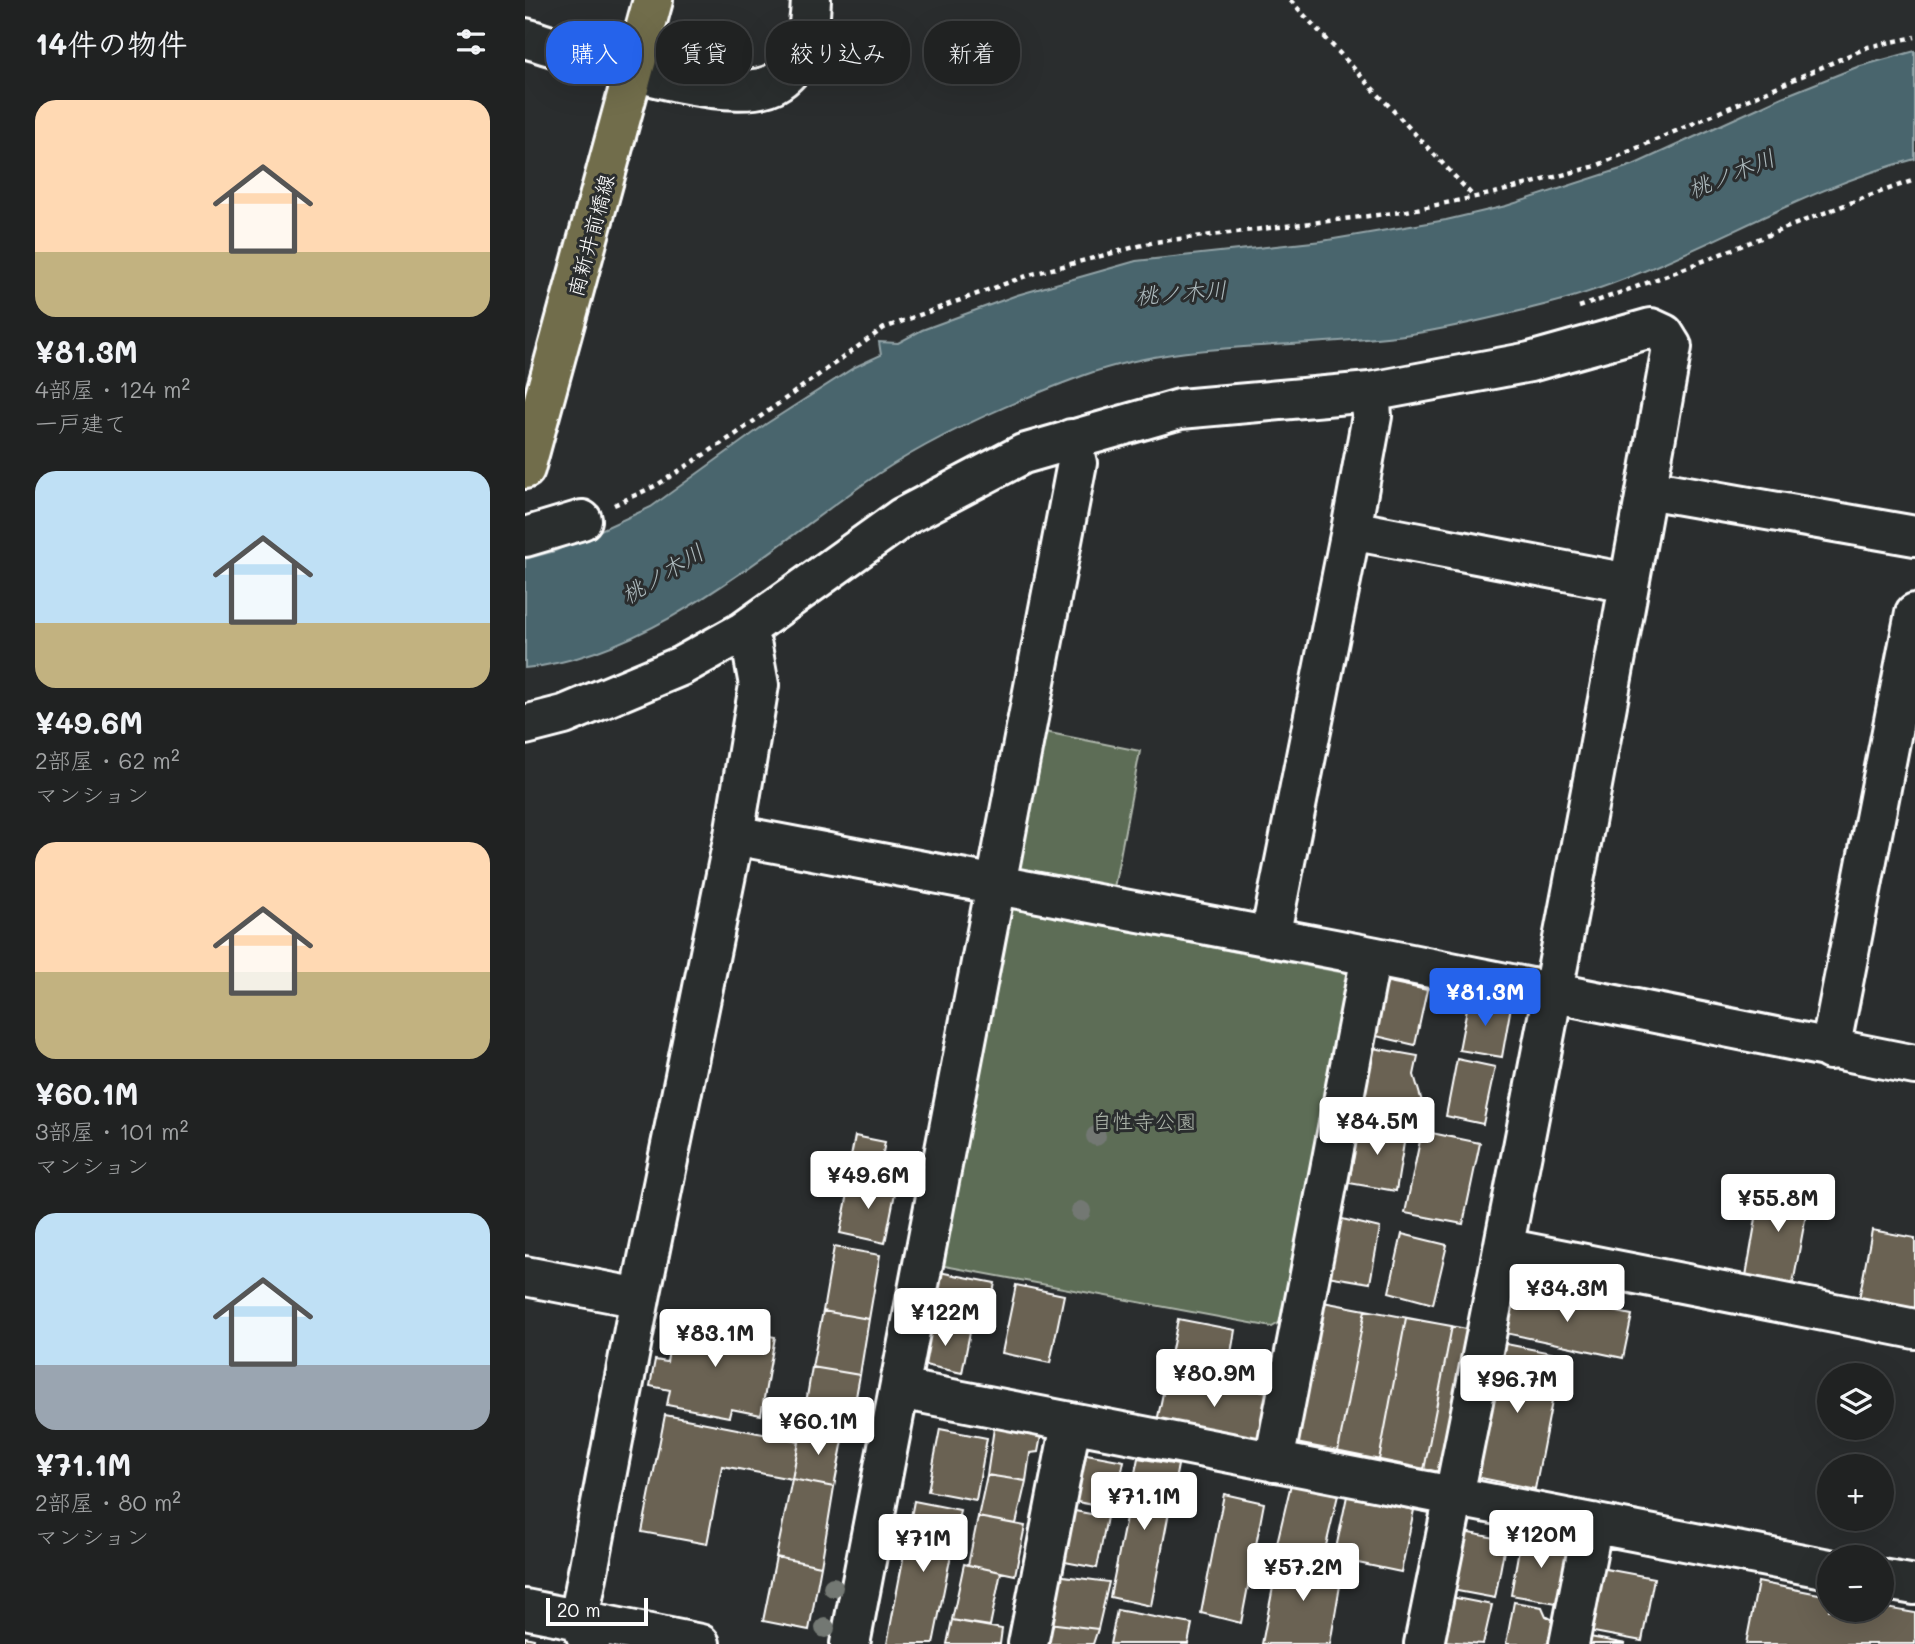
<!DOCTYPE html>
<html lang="ja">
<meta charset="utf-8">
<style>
body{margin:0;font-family:Mali,"Klee One",sans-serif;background:#2d2f2f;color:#f1f3f6;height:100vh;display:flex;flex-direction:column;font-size:26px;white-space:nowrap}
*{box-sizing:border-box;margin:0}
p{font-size:23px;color:#a2a4a5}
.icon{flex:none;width:38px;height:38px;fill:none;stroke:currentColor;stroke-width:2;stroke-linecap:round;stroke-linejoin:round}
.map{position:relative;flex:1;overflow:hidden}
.sheet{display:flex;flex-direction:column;background:#202222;width:525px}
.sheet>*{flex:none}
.top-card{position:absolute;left:21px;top:21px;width:665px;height:63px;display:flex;gap:14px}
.controls{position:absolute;left:1292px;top:1363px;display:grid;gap:14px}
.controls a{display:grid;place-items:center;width:77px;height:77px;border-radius:50%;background:#202222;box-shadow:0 7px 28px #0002,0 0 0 2px #3d3f40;font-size:35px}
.scale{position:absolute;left:21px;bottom:18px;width:102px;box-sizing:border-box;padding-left:7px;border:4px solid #fff;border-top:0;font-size:19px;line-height:24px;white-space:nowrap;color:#fff;-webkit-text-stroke:5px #2a2d2e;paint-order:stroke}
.price{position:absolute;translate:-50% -60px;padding:0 16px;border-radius:7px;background:#fff;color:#222;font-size:23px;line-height:46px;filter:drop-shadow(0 2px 4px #0008)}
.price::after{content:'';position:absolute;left:50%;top:42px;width:21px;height:16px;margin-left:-10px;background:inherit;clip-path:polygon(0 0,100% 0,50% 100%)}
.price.selected{background:#2563eb;color:#fff}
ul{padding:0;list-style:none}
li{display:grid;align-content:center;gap:14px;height:371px;padding:0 35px}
li span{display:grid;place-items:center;height:217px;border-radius:21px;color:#555}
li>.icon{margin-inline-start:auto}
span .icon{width:126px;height:126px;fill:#fffc;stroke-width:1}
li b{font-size:30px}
h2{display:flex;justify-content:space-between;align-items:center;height:84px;padding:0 35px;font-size:30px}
.tag{padding:0 24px;border-radius:28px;background:#202222;box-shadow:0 7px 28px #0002,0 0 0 2px #3d3f40;font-size:24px;line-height:63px}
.tag.selected{background:#2563eb;color:#fff}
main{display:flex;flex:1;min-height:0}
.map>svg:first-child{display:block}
.green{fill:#5d6d57;stroke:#aeb6ab;stroke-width:2}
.water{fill:#49656d;stroke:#92a3a7;stroke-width:2}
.building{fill:#6a6252;stroke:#fff;stroke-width:2}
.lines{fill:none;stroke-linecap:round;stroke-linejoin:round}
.minor-casing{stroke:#fff;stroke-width:44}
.major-casing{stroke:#fff;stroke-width:44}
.path{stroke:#fff;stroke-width:4.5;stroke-dasharray:5 5;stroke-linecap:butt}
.minor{stroke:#2a2d2e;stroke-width:38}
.major{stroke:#716d4b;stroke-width:38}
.tree{fill:#737873}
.labels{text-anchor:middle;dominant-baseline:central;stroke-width:6;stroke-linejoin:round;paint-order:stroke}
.street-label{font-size:21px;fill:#fff;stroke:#2a2d2e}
.park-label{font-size:21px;fill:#aeb6ab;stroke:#2a2d2e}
.water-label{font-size:23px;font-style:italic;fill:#adbabd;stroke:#2a2d2e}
</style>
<main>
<section class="sheet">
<h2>14件の物件<svg class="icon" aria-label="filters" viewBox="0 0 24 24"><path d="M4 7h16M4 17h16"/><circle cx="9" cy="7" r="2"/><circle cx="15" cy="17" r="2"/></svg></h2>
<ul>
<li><span style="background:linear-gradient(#ffd9b3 70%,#c2b280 0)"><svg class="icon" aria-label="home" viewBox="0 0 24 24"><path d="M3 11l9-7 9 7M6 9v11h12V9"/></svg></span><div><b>¥81.3M</b><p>4部屋 · 124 m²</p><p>一戸建て</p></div></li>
<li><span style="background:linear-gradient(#bfe0f5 70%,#c2b280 0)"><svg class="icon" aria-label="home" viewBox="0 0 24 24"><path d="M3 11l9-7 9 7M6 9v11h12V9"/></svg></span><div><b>¥49.6M</b><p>2部屋 · 62 m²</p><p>マンション</p></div></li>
<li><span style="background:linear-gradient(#ffd9b3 60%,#c2b280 0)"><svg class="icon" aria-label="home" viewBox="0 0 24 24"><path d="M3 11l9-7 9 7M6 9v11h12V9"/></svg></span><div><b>¥60.1M</b><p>3部屋 · 101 m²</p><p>マンション</p></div></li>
<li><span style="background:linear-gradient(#bfe0f5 70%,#9aa5b1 0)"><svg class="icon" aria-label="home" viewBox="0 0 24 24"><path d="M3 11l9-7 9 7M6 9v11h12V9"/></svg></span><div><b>¥71.1M</b><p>2部屋 · 80 m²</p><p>マンション</p></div></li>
</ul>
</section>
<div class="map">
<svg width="1390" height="1644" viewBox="0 0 1390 1644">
<rect width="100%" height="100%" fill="#2a2d2e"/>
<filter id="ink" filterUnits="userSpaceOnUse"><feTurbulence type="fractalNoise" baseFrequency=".0143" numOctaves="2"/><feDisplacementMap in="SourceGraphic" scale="14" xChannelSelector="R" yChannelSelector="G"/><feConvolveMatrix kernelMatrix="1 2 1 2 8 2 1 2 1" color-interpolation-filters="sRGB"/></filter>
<g filter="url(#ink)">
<path class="green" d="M515,731L615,751L588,893L503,879L489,860Z
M484,908L825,974L757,1321L747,1327L414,1265Z"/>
<path class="water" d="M1390,51V159C1260,193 1144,276 1011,307C970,317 928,328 886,334C777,350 661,338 557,376C487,402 415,433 353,474C248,545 131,655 0,668V559L30,551L126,507L241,424L330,367L356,355L354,342L373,343L397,330L492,295L611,261L797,241L921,220L981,206L1108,165L1257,97L1332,67Z"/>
<path class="building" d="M859,981L902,990L890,1045L847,1035Z
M944,998L986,1006L977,1057L934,1050Z
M848,1048L893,1056L889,1075L898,1105L886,1111L839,1101Z
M932,1059L970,1067L958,1124L921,1116Z
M834,1123L881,1131L871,1191L824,1183Z
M897,1131L955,1143L938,1224L880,1213Z
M330,1136L360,1142L354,1173L324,1167Z
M326,1179L371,1188L360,1243L315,1233Z
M1237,1184L1285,1193L1268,1284L1221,1276Z
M813,1218L855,1228L845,1283L802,1276Z
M1347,1230L1390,1238V1309L1334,1299Z
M877,1234L922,1245L908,1304L864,1292Z
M309,1247L355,1255L344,1319L298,1311Z
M414,1272L470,1283L461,1326L405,1314Z
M491,1285L539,1295L525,1363L477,1353Z
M985,1290L1107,1315L1098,1358L976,1332Z
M798,1302L840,1310L813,1451L771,1443Z
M798,1302L942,1329L915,1472L771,1443Z
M298,1311L344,1319L335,1375L287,1367Z
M150,1318L250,1337L236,1415L206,1409L204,1417L142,1405L145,1390L125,1386L130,1360L142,1362Z
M881,1318L927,1326L899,1470L854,1460Z
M653,1319L710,1330L702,1377L644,1365Z
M403,1324L445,1332L437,1373L395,1364Z
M971,1342L1036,1355L1010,1489L951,1477Z
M287,1367L335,1375L324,1435L277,1427Z
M643,1370L747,1393L735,1448L631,1426Z
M140,1415L274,1441L267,1479L197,1466L182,1544L117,1532Z
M277,1427L319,1435L309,1487L267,1479Z
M469,1428L516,1436L513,1452L505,1453L501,1481L462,1475Z
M415,1429L462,1438L451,1500L403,1491Z
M551,1452L599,1461L589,1509L542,1500Z
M613,1458L653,1465L626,1606L585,1597Z
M462,1475L501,1481L491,1524L453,1517Z
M267,1479L309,1487L296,1566L251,1557Z
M766,1484L813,1495L799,1554L752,1543Z
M699,1494L739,1503L716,1623L676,1613Z
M822,1496L889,1510L876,1572L809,1558Z
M389,1501L435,1510L408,1644H362Z
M539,1509L582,1517L572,1568L529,1560Z
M453,1517L500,1526L490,1575L443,1565Z
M939,1532L981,1540L970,1598L927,1590Z
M996,1537L1047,1546L1037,1598L1031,1603L986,1595Z
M754,1556L818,1568L805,1644H737Z
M251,1557L296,1566L284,1630L238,1621Z
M439,1564L476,1572L465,1626L427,1620Z
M1070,1567L1129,1578L1117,1641L1058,1630Z
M531,1575L584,1582L573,1629L523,1623Z
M1233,1582L1304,1596V1610H1356V1607L1390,1613V1644H1221Z
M926,1597L967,1605L958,1644L917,1641Z
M989,1602L1017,1607L1021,1616L1030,1621L1025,1644H981Z
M592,1610L667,1624L663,1644H585Z
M427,1620L477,1629L475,1644H422Z
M523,1623L573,1629L568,1644H518Z
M1060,1636L1101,1644H1058Z
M0,1637L9,1639L8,1644H0Z"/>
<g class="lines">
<defs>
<path id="minor" d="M0,38C52,53 210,112 253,81C280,63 285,29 286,0
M1122,489L1390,536
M826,530L1103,583
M0,537L57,520
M0,725L39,715L156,666L219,631L378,517L498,454L655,409L845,392L1005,362L1126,328L1139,334L1147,347C1070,780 987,1213 899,1644
M209,835L846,956L1390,1065
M745,937L826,530L847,416L845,392
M1305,1050L1390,613
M979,1248L1390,1329
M0,1276L115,1298
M375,1389L1304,1569
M749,1462L846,956
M1356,1579L1390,1585
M0,1609L175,1644
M65,1644L54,1619L115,1298L209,835L234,685L227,647L219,631
M325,1644L552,463L546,439
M503,1644L546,1424
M1044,1644L1068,1523"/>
<path id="major" d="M0,469L128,0"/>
</defs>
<use href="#minor" class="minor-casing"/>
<use href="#major" class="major-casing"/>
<path class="path" d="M765,0L948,196
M1054,307C1168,269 1276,218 1390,180
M89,505L132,485L211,434L359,328L504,275L629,242L877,212L970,193L1071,166L1343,47L1390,37"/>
<use href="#minor" class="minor"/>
<use href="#major" class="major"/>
</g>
<g class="tree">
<circle cx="571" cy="1136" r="10"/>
<circle cx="556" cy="1211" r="10"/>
<circle cx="308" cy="1587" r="10"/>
<circle cx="300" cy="1628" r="10"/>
</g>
</g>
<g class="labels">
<g class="street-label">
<text transform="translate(65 235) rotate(-75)">南新井前橋線</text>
</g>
<g class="park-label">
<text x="619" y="1120">自性寺公園</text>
</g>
<g class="water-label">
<text transform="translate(1206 173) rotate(-22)">桃ノ木川</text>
<text transform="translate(656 292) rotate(-4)">桃ノ木川</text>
<text transform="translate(137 573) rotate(-31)">桃ノ木川</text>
</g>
</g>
</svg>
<div class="controls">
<a><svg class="icon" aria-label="layers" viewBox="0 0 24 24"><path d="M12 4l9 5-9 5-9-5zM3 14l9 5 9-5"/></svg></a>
<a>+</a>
<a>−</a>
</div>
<div class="scale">20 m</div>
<b class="price selected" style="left:960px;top:1028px">¥81.3M</b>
<b class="price" style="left:852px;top:1157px">¥84.5M</b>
<b class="price" style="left:343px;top:1211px">¥49.6M</b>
<b class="price" style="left:1253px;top:1234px">¥55.8M</b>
<b class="price" style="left:1042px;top:1324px">¥34.3M</b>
<b class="price" style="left:420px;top:1348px">¥122M</b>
<b class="price" style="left:190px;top:1369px">¥83.1M</b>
<b class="price" style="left:689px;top:1409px">¥80.9M</b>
<b class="price" style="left:992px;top:1415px">¥96.7M</b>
<b class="price" style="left:293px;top:1457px">¥60.1M</b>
<b class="price" style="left:619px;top:1532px">¥71.1M</b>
<b class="price" style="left:1016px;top:1570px">¥120M</b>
<b class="price" style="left:398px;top:1574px">¥71M</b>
<b class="price" style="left:778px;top:1603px">¥57.2M</b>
<div class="top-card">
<a class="tag selected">購入</a>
<a class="tag">賃貸</a>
<a class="tag">絞り込み</a>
<a class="tag">新着</a>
</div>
</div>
</main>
